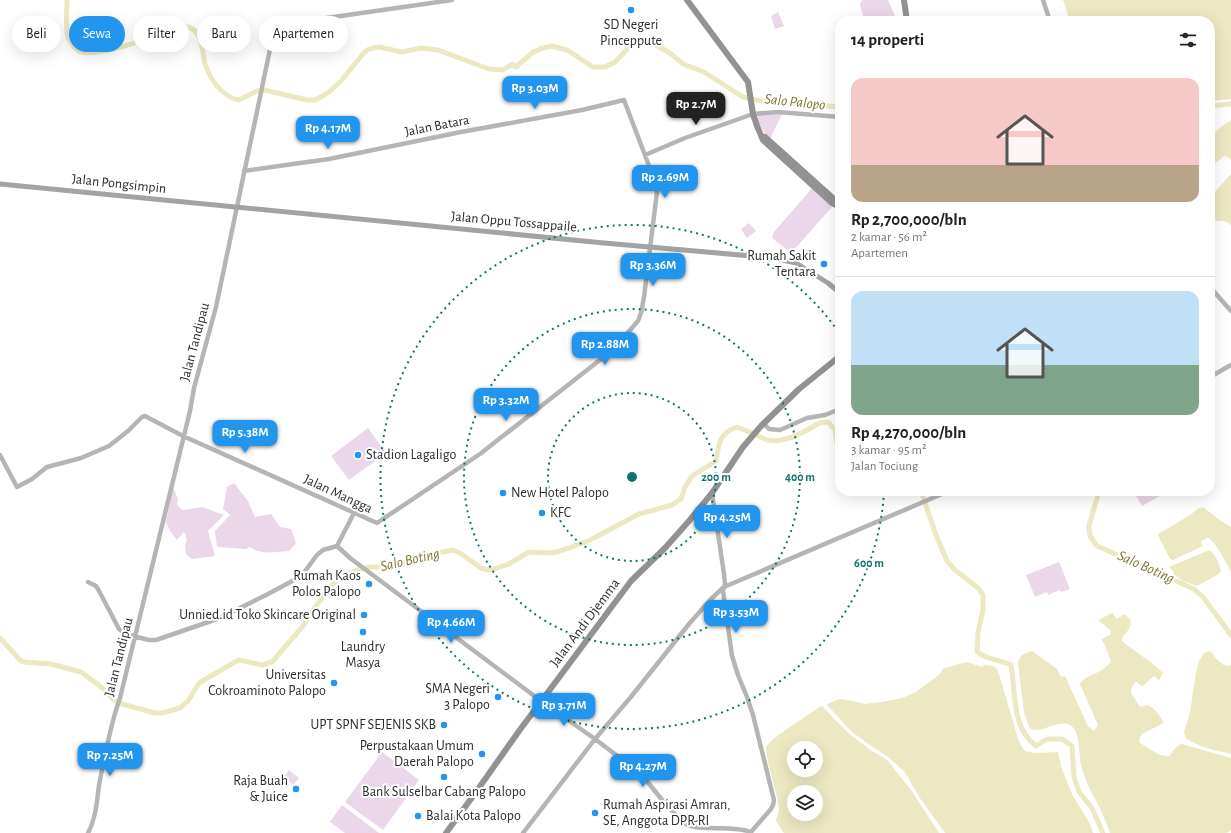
<!DOCTYPE html>
<html lang="id">
<meta charset="utf-8">
<style>
body{margin:0;font-family:"Alegreya Sans",sans-serif;background:#f2f2f2;color:#222;height:100vh;display:flex;flex-direction:column;font-size:15px;white-space:nowrap}
*{box-sizing:border-box;margin:0}
p{font-size:13px;color:#767676}
.icon{flex:none;width:22px;height:22px;fill:none;stroke:currentColor;stroke-width:2;stroke-linecap:round;stroke-linejoin:round}
.map{position:relative;flex:1;overflow:hidden}
.details{position:absolute;left:835px;top:16px;width:380px;height:480px;display:flex;flex-direction:column;background:#fff;border-radius:16px;box-shadow:0 4px 16px #0002}
.details>*{flex:none}
.hud{position:absolute;left:12px;top:16px;width:380px;height:36px;display:flex;gap:8px}
.tools{position:absolute;left:787px;top:741px;display:grid;gap:8px}
.tools a{display:grid;place-items:center;width:36px;height:36px;border-radius:50%;background:#fff;box-shadow:0 4px 16px #0002;font-size:20px}
.price{position:absolute;translate:-50% -34px;padding:0 9px;border-radius:8px;background:#2295ee;color:#fff;font-size:13px;line-height:26px;filter:drop-shadow(0 1px 2px #0008)}
.price::after{content:'';position:absolute;left:50%;top:24px;width:12px;height:9px;margin-left:-6px;background:inherit;clip-path:polygon(0 0,100% 0,50% 100%)}
.price.current{background:#222;color:#fff}
ul{padding:0;list-style:none}
li{display:grid;align-content:center;gap:8px;height:212px;padding:0 16px}
li+li{border-top:1px solid #e0e0e0}
li span{display:grid;place-items:center;height:124px;border-radius:12px;color:#555}
li>.icon{margin-inline-start:auto}
span .icon{width:72px;height:72px;fill:#fffc;stroke-width:1}
li b{font-size:17px}
h2{display:flex;justify-content:space-between;align-items:center;height:48px;padding:0 16px;font-size:17px}
.tag{padding:0 14px;border-radius:18px;background:#fff;box-shadow:0 4px 16px #0002;font-size:14px;line-height:36px}
.tag.current{background:#2295ee;color:#fff}
.map>svg:first-child{display:block}
.green{fill:#ead7ea}
.water{fill:#ece8c2;fill-rule:evenodd}
.lines{fill:none;stroke-linecap:round;stroke-linejoin:round}
.river{stroke:#ece8c2;stroke-width:5}
.secondary{stroke:#b5b5b5;stroke-width:4.5}
.primary{stroke:#a3a3a3;stroke-width:5}
.highway{stroke:#929292;stroke-width:6}
.ring{fill:none;stroke:#0f766e;stroke-width:2;stroke-dasharray:2 4}
.poi-dot{fill:#2295ee;stroke:#fff;stroke-width:1.5}
.labels{text-anchor:middle;dominant-baseline:central;stroke-width:4;stroke-linejoin:round;paint-order:stroke}
.poi-label{font-size:14px;fill:#2b2b2b;stroke:#fff;text-anchor:end}
.street-label{font-size:14px;fill:#2b2b2b;stroke:#fff}
.water-label{font-size:15px;font-style:italic;fill:#7d7530;stroke:#fff}
.centre{fill:#0f766e;stroke:#fff;stroke-width:2}
.ring-label{font-size:12px;text-anchor:middle;font-weight:bold;fill:#0f766e;stroke:#fff;stroke-width:4;stroke-linejoin:round;paint-order:stroke}
</style>
<div class="map">
<svg width="1231" height="833" viewBox="0 0 1231 833">
<rect width="100%" height="100%" fill="#fff"/>
<path class="green" d="M862,0H888L896,18L887,21H864L860,4Z
M778,12L784,26L775,29L771,16Z
M782,114L770,139L766,135L757,120L758,115Z
M812,188L832,207L791,253L772,238L774,232Z
M749,223L756,231L747,238L741,229Z
M368,428L386,453L349,480L331,456Z
M234,483L248,501L255,517L271,514L280,527L291,529L296,543L289,551C276,552 260,555 250,547L246,549L217,547L215,531L230,515L223,509L227,487Z
M173,487L178,499L177,504L180,508L183,510L202,507L224,515L208,531L215,556L192,559L186,554L185,546L187,539L184,532L177,540L170,531L166,522Z
M1145,491H1167V492L1142,506L1136,496Z
M1059,562L1070,589L1061,592L1060,590L1048,595L1047,592L1035,597L1026,575Z
M382,752L419,780L383,830L345,802Z
M289,770L299,778L293,785L284,777Z
M342,805L379,833H345L330,822Z"/>
<path class="water" d="M1063,0H1231V99L1210,101V21H1070Z
M1231,120V160L1226,156H1224L1210,168V136L1221,127Z
M1231,174V225L1225,221H1214L1210,219V197Z
M1203,507L1221,521L1231,527V572C1228,566 1214,538 1207,538C1206,538 1202,541 1201,541V543L1203,546L1173,560L1170,559L1158,535L1160,533L1190,515L1199,508Z
M1209,550C1215,553 1220,565 1221,571L1219,574L1197,586L1183,581L1173,574L1174,572L1169,567Z
M1112,613L1117,619L1124,614L1130,619C1133,624 1127,633 1123,636L1122,640L1124,643L1152,663L1163,673L1159,680L1154,676L1153,677L1143,686H1141L1137,682H1135L1131,690L1132,695L1140,707L1148,705L1155,710L1163,721L1162,724L1142,734L1140,737L1139,742C1147,747 1160,758 1170,756C1172,751 1177,745 1182,744L1231,758V830L1227,833H1110C1107,825 1104,818 1101,810C1093,795 1085,781 1081,765C1078,754 1081,731 1070,725C1057,718 1038,737 1029,727L1024,712L1018,664C1019,654 1024,654 1032,651L1057,669L1061,677L1065,676L1088,726L1094,731L1098,725L1080,684C1084,675 1105,673 1111,661L1102,639L1111,634V631L1098,620Z
M1210,651C1216,657 1222,669 1231,665V754C1218,751 1194,746 1185,737L1184,732L1190,712L1196,673L1199,661L1204,653Z
M967,662L982,667L984,665L992,666L996,668L999,674L1019,742L1025,751L1035,753L1058,752L1061,766L1066,779L1073,796L1090,824L1093,833H945L919,797L905,772L888,757L870,745L852,732L828,706L827,704L840,699L853,701L864,704L882,702L902,698L916,692L940,674L943,669L955,665Z
M822,706L847,732L873,752L878,754L887,760L911,790L939,833H784L776,821C776,817 779,814 779,809C777,789 767,768 766,747C771,738 809,715 819,707ZM794,748H816V770H794ZM794,792H816V814H794Z"/>
<g class="lines">
<path class="river" d="M67,0C67,11 65,26 68,37C70,42 74,48 79,51C93,58 139,42 153,36C160,33 168,28 176,27C180,26 184,26 188,27C203,31 202,52 205,64C210,79 222,97 239,100L257,91L265,90L307,100H315L321,97L329,92L342,80L362,55L367,50L373,48L379,47L402,52L421,48L438,50L489,69L503,70L512,64L516,67L532,53L540,49L552,46L567,50L593,67H605L615,62L634,42L645,39L670,53L683,64L704,72L743,97L761,101L840,107
M1210,106L1231,104
M835,430L840,426
M921,491L936,535L947,561L955,570L978,588L983,595V610L978,632L977,651C983,659 1001,660 1011,665C1016,693 1011,727 1036,746L1047,739H1062L1072,746L1074,777L1079,792L1092,808L1103,833
M1099,491L1089,526L1090,536L1097,546L1194,589L1203,597L1231,635
M0,638L21,661L24,662L51,664L81,672L101,687L114,700L122,704L155,713H162L180,708L188,701L199,683L235,662L239,660L262,665L272,662L303,626L316,606L334,583L341,578L357,570L371,567H395L411,562L437,553L453,550L460,553L481,568L488,570L494,569L509,564L527,553L532,552L553,553L569,548L590,540L639,514L672,505L681,499L685,487L692,476L716,461C719,444 719,433 737,427L752,433L767,440L777,441L793,437L809,429L819,423L828,422L835,430L837,444L840,448"/>
<path class="secondary" d="M1043,0L1050,21
M645,155L685,138L753,114L778,112L840,117
M1210,287L1231,311
M1210,377L1231,365
M764,422L766,426L769,429L780,430L807,418L825,415L840,409
M0,455L17,487L32,479L47,467L81,458L109,446L128,431L142,417L145,416L183,436L377,523L480,454L610,352L624,337L638,321L641,313L644,297L657,192L651,171L624,100L582,110L461,132L329,159L244,171
M354,513L337,546L350,558L541,701L595,739L624,761L646,780L663,801L683,823C702,833 730,824 751,832L771,809L773,805L774,800L753,715L747,697L738,675L732,656L723,591L725,584L724,574L712,493
M88,582L96,586L98,589L119,629L125,634L149,640H156L220,618L268,594L296,579L303,574L317,555L323,550L337,546
M88,833C96,818 97,801 99,785C105,756 110,725 120,698L190,411L194,388L216,307L273,35L280,27L285,24L452,0
M523,833L595,739L630,698L689,624L711,599L724,587L949,491"/>
<path class="primary" d="M0,184L604,243L774,258L796,263L828,283L840,293"/>
<path class="highway" d="M687,0L748,82L753,114L757,126L763,140L832,203L838,206
M904,0L907,21
M765,137L834,199L839,207
M446,833L476,792L519,731L631,581L665,548L689,521L712,493L743,447L761,426L799,389L840,356"/>
</g>
<g class="ring">
<circle cx="632" cy="477" r="84"/>
<circle cx="632" cy="477" r="168"/>
<path d="M884 492A252 252 0 1 1 840 334"/>
</g>
<g class="poi-dot">
<circle cx="631" cy="10" r="4"/>
<circle cx="824" cy="264" r="4"/>
<circle cx="358" cy="455" r="4"/>
<circle cx="503" cy="493" r="4"/>
<circle cx="542" cy="513" r="4"/>
<circle cx="369" cy="584" r="4"/>
<circle cx="364" cy="615" r="4"/>
<circle cx="363" cy="632" r="4"/>
<circle cx="334" cy="683" r="4"/>
<circle cx="498" cy="697" r="4"/>
<circle cx="444" cy="725" r="4"/>
<circle cx="482" cy="754" r="4"/>
<circle cx="444" cy="777" r="4"/>
<circle cx="296" cy="789" r="4"/>
<circle cx="595" cy="813" r="4"/>
<circle cx="418" cy="816" r="4"/>
</g>
<g class="labels">
<g class="poi-label">
<text x="631" y="25" text-anchor="middle">SD Negeri<tspan x="631" dy="16">Pinceppute</tspan></text>
<text x="816" y="256">Rumah Sakit<tspan x="816" dy="16">Tentara</tspan></text>
<text x="366" y="455" text-anchor="start">Stadion Lagaligo</text>
<text x="511" y="493" text-anchor="start">New Hotel Palopo</text>
<text x="550" y="513" text-anchor="start">KFC</text>
<text x="361" y="576">Rumah Kaos<tspan x="361" dy="16">Polos Palopo</tspan></text>
<text x="356" y="615">Unnied.id Toko Skincare Original</text>
<text x="363" y="647" text-anchor="middle">Laundry<tspan x="363" dy="16">Masya</tspan></text>
<text x="326" y="675">Universitas<tspan x="326" dy="16">Cokroaminoto Palopo</tspan></text>
<text x="490" y="689">SMA Negeri<tspan x="490" dy="16">3 Palopo</tspan></text>
<text x="436" y="725">UPT SPNF SEJENIS SKB</text>
<text x="474" y="746">Perpustakaan Umum<tspan x="474" dy="16">Daerah Palopo</tspan></text>
<text x="288" y="781">Raja Buah<tspan x="288" dy="16">&amp; Juice</tspan></text>
<text x="444" y="792" text-anchor="middle">Bank Sulselbar Cabang Palopo</text>
<text x="603" y="805" text-anchor="start">Rumah Aspirasi Amran,<tspan x="603" dy="16">SE, Anggota DPR-RI</tspan></text>
<text x="426" y="816" text-anchor="start">Balai Kota Palopo</text>
</g>
<g class="street-label">
<text transform="translate(437 126) rotate(-11)">Jalan Batara</text>
<text transform="translate(119 184) rotate(6)">Jalan Pongsimpin</text>
<text transform="translate(514 222) rotate(5)">Jalan Oppu Tossappaile</text>
<text transform="translate(195 342) rotate(-75)">Jalan Tandipau</text>
<text transform="translate(338 494) rotate(25)">Jalan Mangga</text>
<text transform="translate(585 623) rotate(-53)">Jalan Andi Djemma</text>
<text transform="translate(119 657) rotate(-76)">Jalan Tandipau</text>
</g>
<g class="water-label">
<text transform="translate(795 102) rotate(6)">Salo Palopo</text>
<text transform="translate(410 560) rotate(-13)">Salo Boting</text>
<text transform="translate(1146 567) rotate(24)">Salo Boting</text>
</g>
</g>
<circle cx="632" cy="477" r="6" class="centre"/>
<g class="ring-label">
<text x="716" y="481">200 m</text>
<text x="800" y="481">400 m</text>
<text x="869" y="567">600 m</text>
</g>
</svg>
<div class="tools">
<a><svg class="icon" aria-label="locate" viewBox="0 0 24 24"><circle cx="12" cy="12" r="6"/><path d="M12 2v4M12 18v4M2 12h4M18 12h4"/></svg></a>
<a><svg class="icon" aria-label="layers" viewBox="0 0 24 24"><path d="M12 4l9 5-9 5-9-5zM3 14l9 5 9-5"/></svg></a>
</div>
<b class="price" style="left:535px;top:110px">Rp 3.03M</b>
<b class="price current" style="left:696px;top:126px">Rp 2.7M</b>
<b class="price" style="left:328px;top:150px">Rp 4.17M</b>
<b class="price" style="left:665px;top:199px">Rp 2.69M</b>
<b class="price" style="left:653px;top:287px">Rp 3.36M</b>
<b class="price" style="left:605px;top:366px">Rp 2.88M</b>
<b class="price" style="left:506px;top:422px">Rp 3.32M</b>
<b class="price" style="left:245px;top:454px">Rp 5.38M</b>
<b class="price" style="left:727px;top:539px">Rp 4.25M</b>
<b class="price" style="left:736px;top:634px">Rp 3.53M</b>
<b class="price" style="left:451px;top:644px">Rp 4.66M</b>
<b class="price" style="left:564px;top:727px">Rp 3.71M</b>
<b class="price" style="left:110px;top:777px">Rp 7.25M</b>
<b class="price" style="left:643px;top:788px">Rp 4.27M</b>
<div class="hud">
<a class="tag">Beli</a>
<a class="tag current">Sewa</a>
<a class="tag">Filter</a>
<a class="tag">Baru</a>
<a class="tag">Apartemen</a>
</div>
<section class="details">
<h2>14 properti<svg class="icon" aria-label="filters" viewBox="0 0 24 24"><path d="M4 7h16M4 17h16"/><circle cx="9" cy="7" r="2"/><circle cx="15" cy="17" r="2"/></svg></h2>
<ul>
<li><span style="background:linear-gradient(#f6c9c9 70%,#b9a48a 0)"><svg class="icon" aria-label="home" viewBox="0 0 24 24"><path d="M3 11l9-7 9 7M6 9v11h12V9"/></svg></span><div><b>Rp 2,700,000/bln</b><p>2 kamar · 56 m²</p><p>Apartemen</p></div></li>
<li><span style="background:linear-gradient(#bfe0f5 60%,#7fa58c 0)"><svg class="icon" aria-label="home" viewBox="0 0 24 24"><path d="M3 11l9-7 9 7M6 9v11h12V9"/></svg></span><div><b>Rp 4,270,000/bln</b><p>3 kamar · 95 m²</p><p>Jalan Tociung</p></div></li>
</ul>
</section>
</div>
